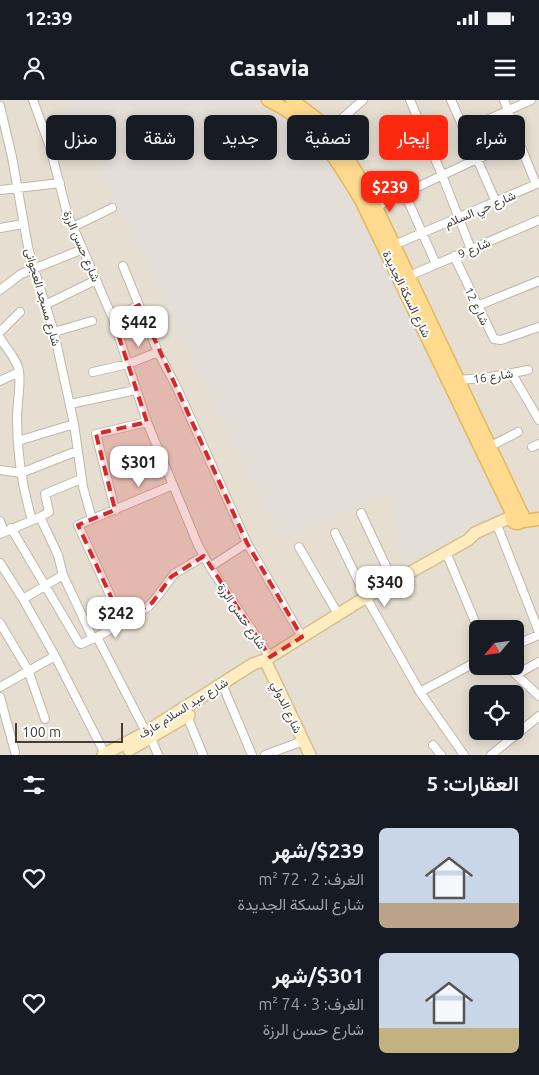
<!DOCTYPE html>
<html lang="ar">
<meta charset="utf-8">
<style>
body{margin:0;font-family:Ubuntu,Vazirmatn,sans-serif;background:#20242c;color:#f1f3f6;direction:rtl;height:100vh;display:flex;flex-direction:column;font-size:19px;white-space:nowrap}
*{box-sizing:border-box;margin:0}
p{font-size:16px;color:#9ea1a6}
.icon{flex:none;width:28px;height:28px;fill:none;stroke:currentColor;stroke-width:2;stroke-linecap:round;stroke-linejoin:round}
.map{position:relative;height:655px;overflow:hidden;direction:ltr}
.panel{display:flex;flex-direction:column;background:#171b24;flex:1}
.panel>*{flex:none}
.hud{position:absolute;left:15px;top:15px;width:510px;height:45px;direction:rtl;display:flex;gap:10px}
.needle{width:32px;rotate:241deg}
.buttons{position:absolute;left:469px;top:520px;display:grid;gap:10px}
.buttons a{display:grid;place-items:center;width:55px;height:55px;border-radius:8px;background:#171b24;box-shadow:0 2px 12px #0003;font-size:25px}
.scale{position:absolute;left:15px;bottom:12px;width:108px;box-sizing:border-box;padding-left:5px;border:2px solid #443d33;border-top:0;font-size:14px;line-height:18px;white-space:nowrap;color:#443d33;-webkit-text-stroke:4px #fff;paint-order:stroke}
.price{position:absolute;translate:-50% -42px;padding:0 11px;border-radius:10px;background:#fff;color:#222;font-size:16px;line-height:32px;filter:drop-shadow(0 1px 2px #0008)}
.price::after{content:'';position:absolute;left:50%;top:30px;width:15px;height:11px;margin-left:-8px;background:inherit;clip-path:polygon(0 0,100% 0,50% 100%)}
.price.current{background:#fc2910;color:#fff}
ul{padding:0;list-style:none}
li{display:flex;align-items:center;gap:15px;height:125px;padding:0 20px}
li span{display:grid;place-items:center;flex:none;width:140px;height:100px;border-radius:8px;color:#555}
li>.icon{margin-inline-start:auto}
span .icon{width:60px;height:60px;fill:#fffc;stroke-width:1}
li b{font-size:21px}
h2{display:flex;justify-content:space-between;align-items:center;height:60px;padding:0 20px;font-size:21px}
.tag{padding:0 18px;border-radius:8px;background:#171b24;box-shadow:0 2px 12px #0003;font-size:18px;line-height:45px}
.tag.current{background:#fc2910;color:#fff}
.status{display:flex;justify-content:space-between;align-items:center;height:35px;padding:0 25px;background:#171b24;direction:ltr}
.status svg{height:14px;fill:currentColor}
header{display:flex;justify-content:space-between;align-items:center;height:65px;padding:0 20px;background:#171b24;font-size:22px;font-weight:800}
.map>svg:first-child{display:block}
.residential{fill:#e6ded1;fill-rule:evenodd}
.industrial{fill:#e4ded8}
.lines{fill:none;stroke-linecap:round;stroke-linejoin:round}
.street-casing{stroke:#c0b7a9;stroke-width:10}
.secondary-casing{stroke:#d3bf92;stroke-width:14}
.primary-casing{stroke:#e4b75f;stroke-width:15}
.street{stroke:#fff;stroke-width:8}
.secondary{stroke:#ffedc0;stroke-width:11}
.primary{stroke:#ffda8f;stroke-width:12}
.marked{fill:#d62828;fill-opacity:0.2;stroke:#d62828;stroke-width:4;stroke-dasharray:10 6;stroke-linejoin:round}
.labels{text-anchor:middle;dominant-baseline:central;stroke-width:4;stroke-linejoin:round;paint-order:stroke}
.street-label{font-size:12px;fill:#443d33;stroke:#fff}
</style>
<div class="status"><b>12:39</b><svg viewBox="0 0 49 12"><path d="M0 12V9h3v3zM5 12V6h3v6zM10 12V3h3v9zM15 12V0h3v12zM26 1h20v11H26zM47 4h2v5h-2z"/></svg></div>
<header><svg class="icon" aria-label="menu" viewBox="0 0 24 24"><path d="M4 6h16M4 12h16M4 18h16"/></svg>Casavia<svg class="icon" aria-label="person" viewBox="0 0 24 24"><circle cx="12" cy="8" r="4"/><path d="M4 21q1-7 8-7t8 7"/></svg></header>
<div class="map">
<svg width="539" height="655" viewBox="0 0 539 655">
<rect width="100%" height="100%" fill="#f2ede3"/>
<path class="residential" d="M0,0H539V655H0ZM478,529H515V566H478ZM478,594H515V631H478Z"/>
<path class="industrial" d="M65,0H252L286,16L307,32L349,88L346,93L359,119L357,120L362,126L366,124L374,142L377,141L505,406V417L470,431L465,428L456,431V438L403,467L391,392L281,440Z"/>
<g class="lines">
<defs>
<path id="street" d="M33,0L50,47L67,113L113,219L147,322L173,385L198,445L210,467L270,557
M410,0L442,75L471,149
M451,0L496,102
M504,0L519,42L536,84
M0,6L12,57L28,147L34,169L54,232L74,324L83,387L92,419
M465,30L531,0
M328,31L363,0
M0,90L60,83
M405,94L436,164
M373,108L477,59L519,42
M73,127L112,108
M0,128L23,124
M394,145L539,83
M454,156L494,239L501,240L539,227
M123,166L158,252L177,288L247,443L302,537
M409,176L539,120
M0,190L21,174L83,149
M47,204L96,180
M477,206L539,181
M113,219L139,205
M0,232L20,212
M54,232L92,221
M0,238C6,248 17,259 19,271C21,286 17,303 17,318C17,353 22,387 32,420
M93,272L128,264L158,252
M512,274L539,320
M458,280L485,278L528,270
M0,281L19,272
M70,304L136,290
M18,341L74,324
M491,346L518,332
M532,347L539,344
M0,370L21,373L77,351
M115,410L96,334L147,322
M361,413L393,481
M40,417L49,412L45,394L81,379
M0,421L4,432
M11,428L79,543L81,544L97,537L148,507L156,498L174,474L204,456
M499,430L539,532
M335,433L366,497L420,592L464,655
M0,434L40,417L58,455L63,475L93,539
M299,447L338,514
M446,452L478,529
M0,463L23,499L55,556L105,654
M210,467L247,443
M23,499L63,475
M122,521L78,425L173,385
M0,523L28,570L45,619
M97,537L146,632
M515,545L539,535
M507,566L539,596
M517,574L539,562
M0,587L55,556
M225,591L252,655
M420,592L478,561
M0,597L15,652
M187,616L203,655
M151,638L158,655
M433,645L441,655
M265,655L303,641
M491,655L539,616"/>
<path id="secondary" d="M265,560L310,655
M129,650L189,615
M103,655L146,632L253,564L265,560L366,497L468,440L475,433L511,417"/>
<path id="primary" d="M268,0C317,23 334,56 361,100L512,413
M292,0L317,19L328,31L339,44L371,97L521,412
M511 417a6 6 0 1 1 12 0a6 6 0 1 1-12 0Z
M523,421L539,419"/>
</defs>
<use href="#street" class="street-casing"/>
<use href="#secondary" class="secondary-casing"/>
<use href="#primary" class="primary-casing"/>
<use href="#street" class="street"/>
<use href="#secondary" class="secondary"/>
<use href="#primary" class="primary"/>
</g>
<path class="marked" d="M139,205L247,443L302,537L270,557L204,456L171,477L152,503L122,521L78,425L115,410L96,334L147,322L113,219Z"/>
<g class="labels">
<g class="street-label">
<text transform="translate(480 109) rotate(-23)">شارع حي السلام</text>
<text transform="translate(82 146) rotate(67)">شارع حسن الرزة</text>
<text transform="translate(474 148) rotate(-23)">شارع 9</text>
<text transform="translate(407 194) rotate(64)">شارع السكة الجديدة</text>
<text transform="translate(43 197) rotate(74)">شارع مسجد العجوانى</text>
<text transform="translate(477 206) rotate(64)">شارع 12</text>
<text transform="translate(493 276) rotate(-9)">شارع 16</text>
<text transform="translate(242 516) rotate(56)">شارع حسن الرزة</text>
<text transform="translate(287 607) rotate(65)">شارع الدولي</text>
<text transform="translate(183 608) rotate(-32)">شارع عبد السلام عارف</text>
</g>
</g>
</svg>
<div class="buttons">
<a><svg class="needle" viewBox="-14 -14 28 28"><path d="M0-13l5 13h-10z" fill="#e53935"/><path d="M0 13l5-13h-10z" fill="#9ea1a6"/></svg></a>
<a><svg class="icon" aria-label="locate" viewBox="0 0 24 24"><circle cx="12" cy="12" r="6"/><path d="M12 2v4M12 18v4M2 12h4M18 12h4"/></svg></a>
</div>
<div class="scale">100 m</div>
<b class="price current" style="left:390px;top:113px">$239</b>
<b class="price" style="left:139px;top:248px">$442</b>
<b class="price" style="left:139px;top:388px">$301</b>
<b class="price" style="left:385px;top:508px">$340</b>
<b class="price" style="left:116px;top:539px">$242</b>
<div class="hud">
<a class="tag">شراء</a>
<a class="tag current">إيجار</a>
<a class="tag">تصفية</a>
<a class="tag">جديد</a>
<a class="tag">شقة</a>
<a class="tag">منزل</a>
</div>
</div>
<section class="panel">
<h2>العقارات: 5<svg class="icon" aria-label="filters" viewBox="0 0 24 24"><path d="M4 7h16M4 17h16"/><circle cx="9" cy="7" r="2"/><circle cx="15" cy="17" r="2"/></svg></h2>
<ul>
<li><span style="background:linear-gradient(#c9d6e8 75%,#b9a48a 0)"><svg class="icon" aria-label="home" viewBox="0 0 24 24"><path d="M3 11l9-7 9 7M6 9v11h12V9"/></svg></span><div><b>$239/شهر</b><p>الغرف: 2 · 72 m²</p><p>شارع السكة الجديدة</p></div><svg class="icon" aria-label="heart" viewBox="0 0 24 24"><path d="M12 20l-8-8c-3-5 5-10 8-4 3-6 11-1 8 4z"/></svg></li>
<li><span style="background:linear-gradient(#c9d6e8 75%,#c2b280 0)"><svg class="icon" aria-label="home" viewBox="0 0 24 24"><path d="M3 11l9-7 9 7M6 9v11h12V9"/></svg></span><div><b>$301/شهر</b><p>الغرف: 3 · 74 m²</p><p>شارع حسن الرزة</p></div><svg class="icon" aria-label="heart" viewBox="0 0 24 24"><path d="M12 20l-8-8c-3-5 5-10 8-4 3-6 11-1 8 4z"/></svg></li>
</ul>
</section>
